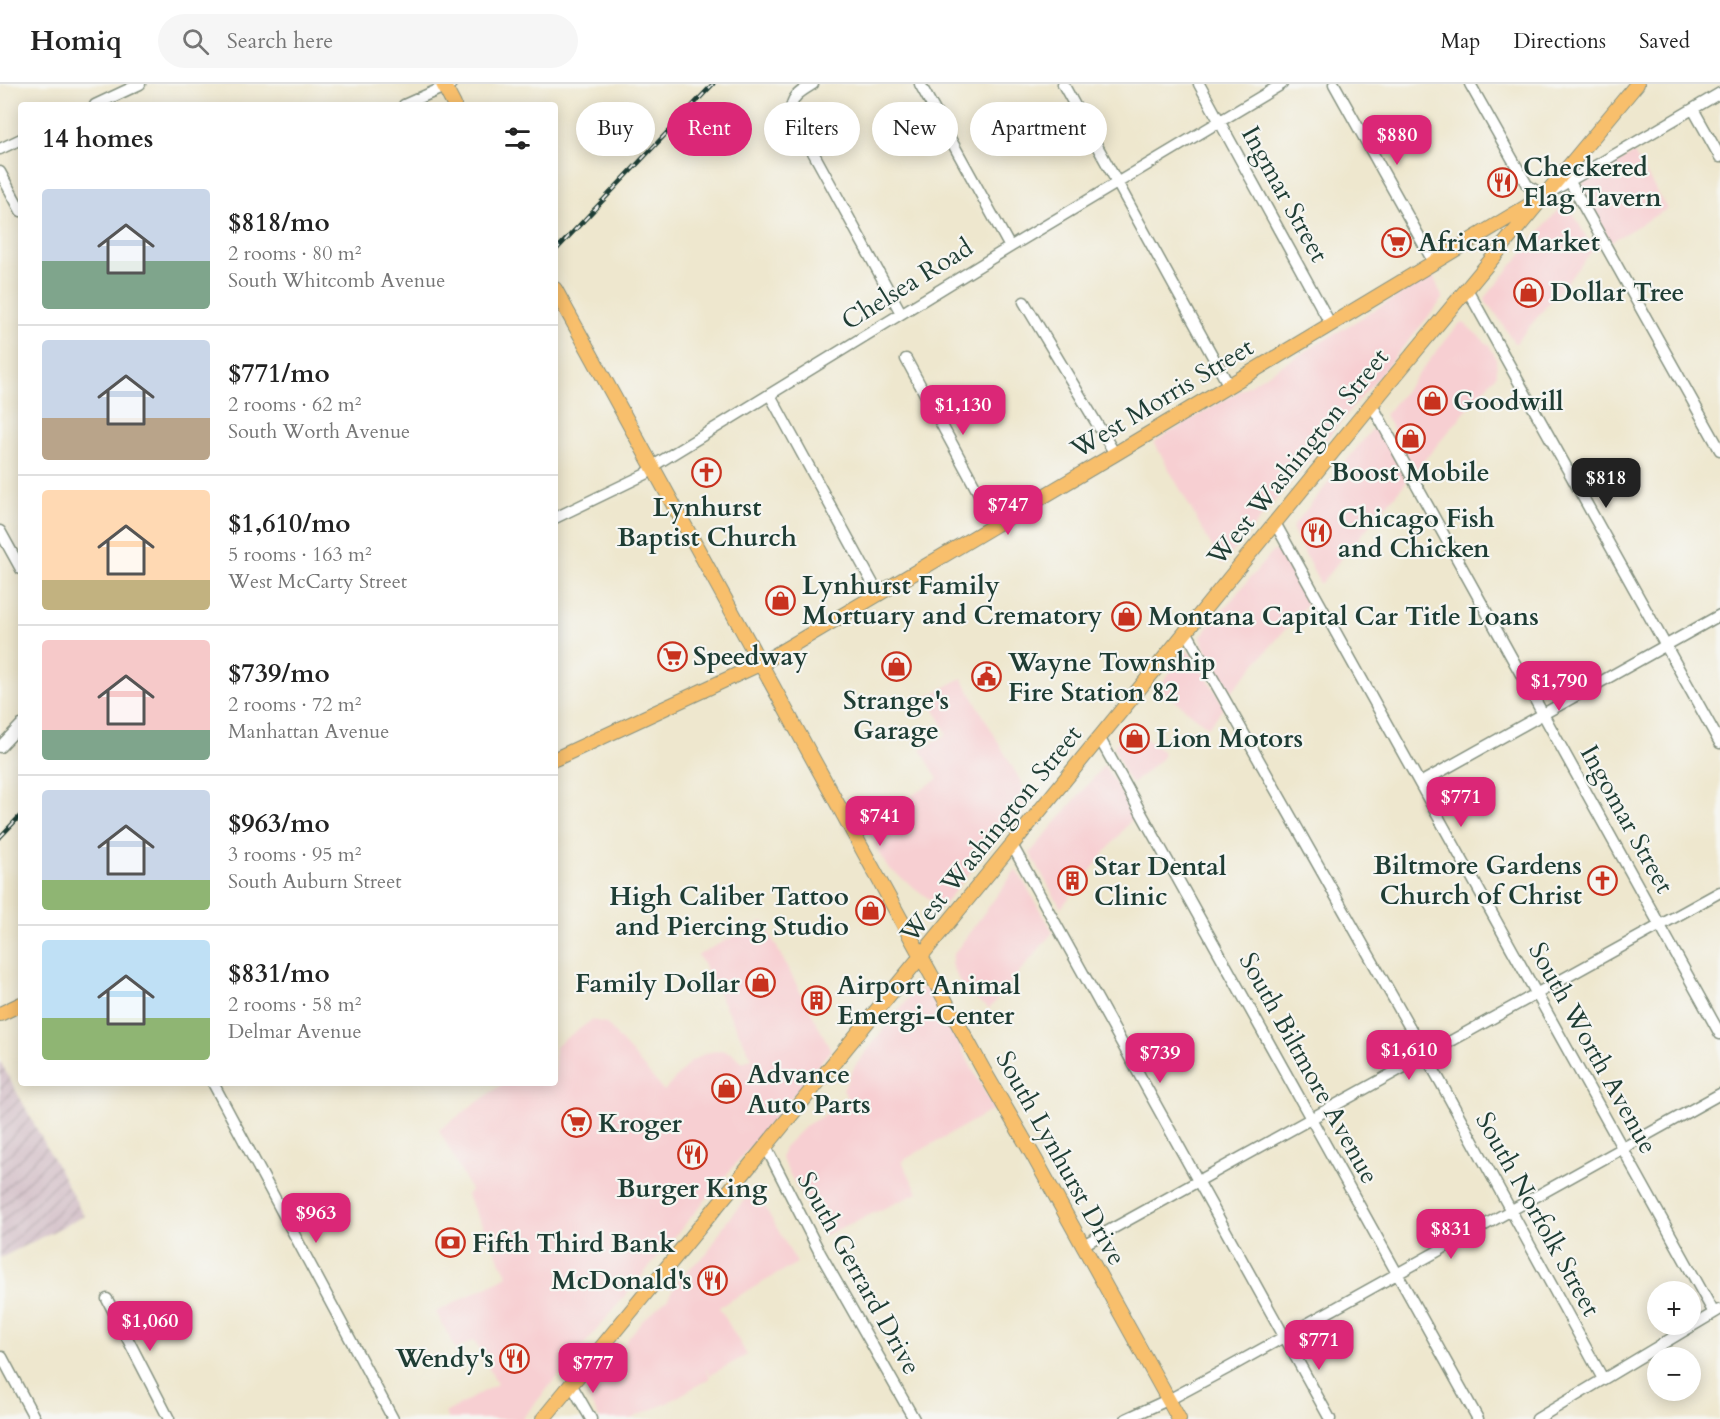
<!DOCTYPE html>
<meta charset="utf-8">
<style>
body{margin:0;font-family:Cardo,serif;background:#f6f6f6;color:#222;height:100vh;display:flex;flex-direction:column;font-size:22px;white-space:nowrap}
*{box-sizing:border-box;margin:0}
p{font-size:20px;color:#767676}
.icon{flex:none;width:33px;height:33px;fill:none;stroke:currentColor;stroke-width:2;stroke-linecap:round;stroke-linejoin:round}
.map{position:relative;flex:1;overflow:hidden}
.panel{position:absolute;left:18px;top:18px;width:540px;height:984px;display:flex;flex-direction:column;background:#fff;border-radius:6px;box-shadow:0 3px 15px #0003}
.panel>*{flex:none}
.banner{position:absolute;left:576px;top:18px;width:570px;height:54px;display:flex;gap:12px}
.fabs{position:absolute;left:1647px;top:1197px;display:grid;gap:12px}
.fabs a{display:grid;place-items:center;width:54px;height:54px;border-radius:50%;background:#fff;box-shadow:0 3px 15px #0003;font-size:30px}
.price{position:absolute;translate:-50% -51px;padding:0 14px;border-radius:12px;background:#db2777;color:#fff;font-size:20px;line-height:39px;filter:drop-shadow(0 2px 3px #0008)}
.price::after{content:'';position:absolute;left:50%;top:36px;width:18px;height:14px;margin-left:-9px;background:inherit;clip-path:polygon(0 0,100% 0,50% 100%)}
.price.selected{background:#222;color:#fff}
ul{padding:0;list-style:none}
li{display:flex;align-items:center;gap:18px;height:150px;padding:0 24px}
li+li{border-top:2px solid #e0e0e0}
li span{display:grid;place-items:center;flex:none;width:168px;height:120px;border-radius:6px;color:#555}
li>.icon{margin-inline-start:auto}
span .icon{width:72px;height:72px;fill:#fffc;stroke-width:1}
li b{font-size:26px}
h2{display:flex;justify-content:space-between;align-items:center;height:72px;padding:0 24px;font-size:26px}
.chip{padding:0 21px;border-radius:27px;background:#fff;box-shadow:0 3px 15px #0003;font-size:21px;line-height:54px}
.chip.selected{background:#db2777;color:#fff}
header{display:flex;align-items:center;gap:36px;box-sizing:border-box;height:84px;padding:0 30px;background:#fff;border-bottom:2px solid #e0e0e0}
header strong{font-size:28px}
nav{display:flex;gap:33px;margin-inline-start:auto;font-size:21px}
.search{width:420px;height:54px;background:#f6f6f6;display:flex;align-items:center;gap:15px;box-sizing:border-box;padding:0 21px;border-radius:33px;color:#767676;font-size:22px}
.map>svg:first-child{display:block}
.built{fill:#f7cfd2}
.industrial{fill:url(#industrial-furrows)}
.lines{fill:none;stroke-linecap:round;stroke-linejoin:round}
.minor-casing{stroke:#869281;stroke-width:13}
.major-casing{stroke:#869281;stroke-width:16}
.minor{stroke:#fff;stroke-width:10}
.major{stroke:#f8bf6c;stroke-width:14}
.rail-casing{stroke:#1f3d34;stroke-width:4.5}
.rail{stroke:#f6f6f2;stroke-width:2;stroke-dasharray:7;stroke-linecap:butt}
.labels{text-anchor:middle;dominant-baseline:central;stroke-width:4.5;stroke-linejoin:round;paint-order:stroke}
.poi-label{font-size:26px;font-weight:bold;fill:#1f3d34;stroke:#f6f6f2;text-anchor:start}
.street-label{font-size:26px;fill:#1f3d34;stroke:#f6f6f2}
</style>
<header>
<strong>Homiq</strong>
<div class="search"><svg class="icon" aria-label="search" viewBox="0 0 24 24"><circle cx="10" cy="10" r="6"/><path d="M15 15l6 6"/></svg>Search here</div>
<nav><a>Map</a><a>Directions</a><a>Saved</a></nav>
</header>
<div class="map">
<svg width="1720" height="1335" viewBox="0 0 1720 1335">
<defs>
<pattern id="industrial-furrows" width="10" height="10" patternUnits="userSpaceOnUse" patternTransform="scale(1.5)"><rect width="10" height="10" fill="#d2bdc6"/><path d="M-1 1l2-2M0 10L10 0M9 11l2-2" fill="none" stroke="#aa9ba2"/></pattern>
</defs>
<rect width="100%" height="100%" fill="#f6f6f2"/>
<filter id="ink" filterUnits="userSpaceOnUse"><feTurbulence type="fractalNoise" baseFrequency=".0167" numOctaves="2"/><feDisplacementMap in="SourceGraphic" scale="12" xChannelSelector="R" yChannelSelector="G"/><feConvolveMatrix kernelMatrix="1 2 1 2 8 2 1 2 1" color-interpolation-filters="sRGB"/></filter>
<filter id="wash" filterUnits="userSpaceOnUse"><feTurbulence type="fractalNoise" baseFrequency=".008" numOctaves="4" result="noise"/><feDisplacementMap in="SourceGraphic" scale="24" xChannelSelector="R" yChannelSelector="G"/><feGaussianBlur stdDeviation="1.35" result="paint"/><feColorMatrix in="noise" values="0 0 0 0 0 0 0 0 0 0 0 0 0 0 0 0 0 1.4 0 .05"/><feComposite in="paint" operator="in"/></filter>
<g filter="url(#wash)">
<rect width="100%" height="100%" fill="#eee7ce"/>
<path class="built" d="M1634,69L1667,125L1610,158L1582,103L1584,98Z
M1569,121L1593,166L1515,260L1494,227L1486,219L1485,214L1557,127Z
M1433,191L1443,215L1222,481L1154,358Z
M1464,239L1489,261L1496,274L1497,290L1417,385L1412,382L1385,331L1459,240Z
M1373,344L1380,345L1407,397L1320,500L1292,445L1293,442Z
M1273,467L1282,468L1309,518L1232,607L1221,592L1203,560L1201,552Z
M1188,567L1198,579L1225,623L1208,643L1158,603Z
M962,594L1030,714L941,824L887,783L864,741L938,695L921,666L947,650L928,612Z
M1130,642L1164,669L1162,674L1132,700L1125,690L1114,663Z
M1104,681L1135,731L1061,824L1030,769Z
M1015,787L1018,788L1053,848L989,925L963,905L951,880L953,871Z
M763,837L831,966L522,1335H448L445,1329L497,1300L474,1256L456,1266L436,1228L508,1192L466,1110L471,1107L439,1046L504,999H555V962L592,936L606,939L664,1007L690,978L706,969L721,966L732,969L743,978L752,974L698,871Z
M925,904L933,912L994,1025L902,1077L918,1109L823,1152L781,1074L784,1063L805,1042L848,1017L843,1005L855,982L906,917L918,905Z
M754,1104L797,1179L719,1223L747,1271L710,1291L704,1281L710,1294L667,1319L630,1335H600L588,1314L587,1305L643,1236L667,1215L681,1192L708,1168L724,1141Z"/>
<path class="industrial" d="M0,977L84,1132L0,1174Z"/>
</g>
<g filter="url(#ink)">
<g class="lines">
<defs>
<path id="minor" d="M813,0C800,8 791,12 791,28L901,229
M920,0L1010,163
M1063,0L1229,302
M1199,0L1331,241
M1334,0L1434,179
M1470,0L1527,101L1544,112L1720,9
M95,21L140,0
M404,21L451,0
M1693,25L1720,73
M0,65L21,55
M0,88L21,127
M1570,98L1720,366
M1467,205L1720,659
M1024,218L1115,370
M906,275L996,441
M770,311L879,511
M1372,321L1720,950
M555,434L646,390L653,382L1010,163L1282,0
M1275,439L1714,1229
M0,447L21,485
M1186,547L1440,997L1603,1295
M1100,655L1478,1335
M0,663L21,641
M1420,699L1720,531
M1012,761L1330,1335
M213,999L393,1335
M766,1063L820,1169L914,1335
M1083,1161L1720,808
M107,1215L169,1335
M0,1274L2,1273L35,1335
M571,1300L591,1335
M1126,1335L1174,1313L1228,1284L1720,1010
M1537,1335L1719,1226"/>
<path id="major" d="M443,0L454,21
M555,205L984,987L1034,1073L1179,1335
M555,675L762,579L1115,370L1536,117
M0,930L21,920
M543,1335L1384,305L1637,0"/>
</defs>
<use href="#minor" class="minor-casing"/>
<use href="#major" class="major-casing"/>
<use href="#minor" class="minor"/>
<use href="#major" class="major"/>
<defs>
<path id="rail" d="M555,167L713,0
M0,753L21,731"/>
</defs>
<use href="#rail" class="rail-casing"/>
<use href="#rail" class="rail"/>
</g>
</g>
<defs>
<symbol id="restaurant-ring" viewBox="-11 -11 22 22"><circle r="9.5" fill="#f6f6f2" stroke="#c8321e" stroke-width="1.5"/><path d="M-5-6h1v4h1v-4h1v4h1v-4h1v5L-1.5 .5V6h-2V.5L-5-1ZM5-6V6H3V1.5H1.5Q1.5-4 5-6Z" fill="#c8321e"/></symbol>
<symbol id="supermarket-ring" viewBox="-11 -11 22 22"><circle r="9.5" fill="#f6f6f2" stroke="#c8321e" stroke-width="1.5"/><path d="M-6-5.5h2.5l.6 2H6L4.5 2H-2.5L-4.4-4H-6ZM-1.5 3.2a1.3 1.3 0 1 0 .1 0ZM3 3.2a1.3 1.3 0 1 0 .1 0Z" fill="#c8321e"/></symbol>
<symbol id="shop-ring" viewBox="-11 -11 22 22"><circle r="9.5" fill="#f6f6f2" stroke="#c8321e" stroke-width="1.5"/><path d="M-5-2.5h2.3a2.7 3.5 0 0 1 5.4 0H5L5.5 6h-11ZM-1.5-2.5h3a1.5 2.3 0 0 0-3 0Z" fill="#c8321e"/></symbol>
<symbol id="church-ring" viewBox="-11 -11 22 22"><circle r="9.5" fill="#f6f6f2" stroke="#c8321e" stroke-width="1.5"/><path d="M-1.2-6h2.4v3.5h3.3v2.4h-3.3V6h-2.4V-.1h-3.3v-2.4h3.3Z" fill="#c8321e"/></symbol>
<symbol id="civic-ring" viewBox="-11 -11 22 22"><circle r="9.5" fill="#f6f6f2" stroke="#c8321e" stroke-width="1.5"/><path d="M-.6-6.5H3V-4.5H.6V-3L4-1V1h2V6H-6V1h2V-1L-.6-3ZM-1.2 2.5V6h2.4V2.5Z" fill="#c8321e"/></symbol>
<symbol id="building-ring" viewBox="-11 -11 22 22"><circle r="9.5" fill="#f6f6f2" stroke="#c8321e" stroke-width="1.5"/><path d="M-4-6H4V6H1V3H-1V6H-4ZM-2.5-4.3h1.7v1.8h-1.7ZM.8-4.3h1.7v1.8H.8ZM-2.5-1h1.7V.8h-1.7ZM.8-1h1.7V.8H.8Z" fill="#c8321e"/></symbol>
<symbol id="bank-ring" viewBox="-11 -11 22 22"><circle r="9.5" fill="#f6f6f2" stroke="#c8321e" stroke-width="1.5"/><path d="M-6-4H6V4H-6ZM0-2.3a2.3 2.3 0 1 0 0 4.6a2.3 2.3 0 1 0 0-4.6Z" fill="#c8321e"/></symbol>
</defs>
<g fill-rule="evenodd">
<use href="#restaurant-ring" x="1486" y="82" width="33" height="33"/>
<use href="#supermarket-ring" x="1380" y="142" width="33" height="33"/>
<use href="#shop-ring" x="1512" y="192" width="33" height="33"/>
<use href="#shop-ring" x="1416" y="300" width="33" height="33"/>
<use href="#shop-ring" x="1394" y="338" width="33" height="33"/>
<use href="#church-ring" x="690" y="372" width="33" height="33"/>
<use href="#restaurant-ring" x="1300" y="432" width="33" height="33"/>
<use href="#shop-ring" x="764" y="500" width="33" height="33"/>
<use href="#shop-ring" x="1110" y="516" width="33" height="33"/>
<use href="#supermarket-ring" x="656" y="556" width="33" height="33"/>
<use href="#shop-ring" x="880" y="566" width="33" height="33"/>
<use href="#civic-ring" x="970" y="576" width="33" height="33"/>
<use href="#shop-ring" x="1118" y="638" width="33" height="33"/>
<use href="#church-ring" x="1586" y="780" width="33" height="33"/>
<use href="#building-ring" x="1056" y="780" width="33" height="33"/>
<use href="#shop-ring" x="854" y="810" width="33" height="33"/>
<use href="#shop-ring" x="744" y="882" width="33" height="33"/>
<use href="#building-ring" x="800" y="900" width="33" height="33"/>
<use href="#shop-ring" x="710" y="988" width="33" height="33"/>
<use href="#supermarket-ring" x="560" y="1022" width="33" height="33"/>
<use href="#restaurant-ring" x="676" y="1054" width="33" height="33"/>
<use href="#bank-ring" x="434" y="1142" width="33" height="33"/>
<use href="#restaurant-ring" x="696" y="1180" width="33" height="33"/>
<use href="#restaurant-ring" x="498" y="1258" width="33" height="33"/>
</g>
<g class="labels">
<g class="poi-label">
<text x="1523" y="83">Checkered<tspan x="1523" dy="30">Flag Tavern</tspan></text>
<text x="1418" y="158">African Market</text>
<text x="1550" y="208">Dollar Tree</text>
<text x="1453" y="317">Goodwill</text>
<text x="1410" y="388" text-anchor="middle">Boost Mobile</text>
<text x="707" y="423" text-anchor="middle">Lynhurst<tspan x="707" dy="30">Baptist Church</tspan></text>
<text x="1338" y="434">Chicago Fish<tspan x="1338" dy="30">and Chicken</tspan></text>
<text x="802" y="501">Lynhurst Family<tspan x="802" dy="30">Mortuary and Crematory</tspan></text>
<text x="1148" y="532">Montana Capital Car Title Loans</text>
<text x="693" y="572">Speedway</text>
<text x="1008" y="578">Wayne Township<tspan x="1008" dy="30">Fire Station 82</tspan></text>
<text x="896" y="616" text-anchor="middle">Strange's<tspan x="896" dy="30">Garage</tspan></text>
<text x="1156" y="654">Lion Motors</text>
<text x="1582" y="781" text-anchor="end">Biltmore Gardens<tspan x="1582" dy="30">Church of Christ</tspan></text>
<text x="1094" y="782">Star Dental<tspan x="1094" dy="30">Clinic</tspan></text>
<text x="849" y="812" text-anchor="end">High Caliber Tattoo<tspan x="849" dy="30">and Piercing Studio</tspan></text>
<text x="740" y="899" text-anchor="end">Family Dollar</text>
<text x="837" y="901">Airport Animal<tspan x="837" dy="30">Emergi-Center</tspan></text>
<text x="747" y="990">Advance<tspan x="747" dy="30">Auto Parts</tspan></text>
<text x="598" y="1039">Kroger</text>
<text x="692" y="1104" text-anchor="middle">Burger King</text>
<text x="472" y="1159">Fifth Third Bank</text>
<text x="692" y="1196" text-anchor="end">McDonald's</text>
<text x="494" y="1274" text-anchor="end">Wendy's</text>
</g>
<g class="street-label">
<text transform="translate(1285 110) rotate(61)">Ingmar Street</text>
<text transform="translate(907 200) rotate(-32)">Chelsea Road</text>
<text transform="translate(1162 314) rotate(-31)">West Morris Street</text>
<text transform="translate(1298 373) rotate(-51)">West Washington Street</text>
<text transform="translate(1627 735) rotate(61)">Ingomar Street</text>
<text transform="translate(991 750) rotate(-51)">West Washington Street</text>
<text transform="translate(1593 964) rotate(61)">South Worth Avenue</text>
<text transform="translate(1309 984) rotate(61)">South Biltmore Avenue</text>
<text transform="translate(1061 1074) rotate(61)">South Lynhurst Drive</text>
<text transform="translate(1538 1130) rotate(61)">South Norfolk Street</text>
<text transform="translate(859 1189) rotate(61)">South Gerrard Drive</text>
</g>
</g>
</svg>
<div class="fabs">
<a>+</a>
<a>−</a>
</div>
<b class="price" style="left:1397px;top:82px">$880</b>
<b class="price" style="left:963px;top:352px">$1,130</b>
<b class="price selected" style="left:1606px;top:425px">$818</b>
<b class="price" style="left:1008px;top:452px">$747</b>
<b class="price" style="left:1559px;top:628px">$1,790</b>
<b class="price" style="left:1461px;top:744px">$771</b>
<b class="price" style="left:880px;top:763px">$741</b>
<b class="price" style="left:1409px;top:997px">$1,610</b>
<b class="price" style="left:1160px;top:1000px">$739</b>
<b class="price" style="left:316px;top:1160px">$963</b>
<b class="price" style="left:1451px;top:1176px">$831</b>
<b class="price" style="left:150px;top:1268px">$1,060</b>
<b class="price" style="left:1319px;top:1287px">$771</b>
<b class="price" style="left:593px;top:1310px">$777</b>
<div class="banner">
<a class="chip">Buy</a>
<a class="chip selected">Rent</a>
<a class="chip">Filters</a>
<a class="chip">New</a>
<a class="chip">Apartment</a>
</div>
<section class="panel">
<h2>14 homes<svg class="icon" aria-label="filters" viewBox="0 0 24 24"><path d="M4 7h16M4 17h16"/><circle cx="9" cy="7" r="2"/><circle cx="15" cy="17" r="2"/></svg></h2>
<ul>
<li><span style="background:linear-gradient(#c9d6e8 60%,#7fa58c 0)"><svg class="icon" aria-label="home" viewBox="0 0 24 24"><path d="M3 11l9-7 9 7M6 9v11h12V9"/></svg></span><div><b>$818/mo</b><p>2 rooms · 80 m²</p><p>South Whitcomb Avenue</p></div></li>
<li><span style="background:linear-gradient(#c9d6e8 65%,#b9a48a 0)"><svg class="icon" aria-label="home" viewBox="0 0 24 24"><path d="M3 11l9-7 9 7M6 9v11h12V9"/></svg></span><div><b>$771/mo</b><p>2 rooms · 62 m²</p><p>South Worth Avenue</p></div></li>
<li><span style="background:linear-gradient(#ffd9b3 75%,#c2b280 0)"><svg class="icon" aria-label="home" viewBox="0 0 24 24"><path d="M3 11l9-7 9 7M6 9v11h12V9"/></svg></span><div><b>$1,610/mo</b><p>5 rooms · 163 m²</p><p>West McCarty Street</p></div></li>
<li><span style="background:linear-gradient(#f6c9c9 75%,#7fa58c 0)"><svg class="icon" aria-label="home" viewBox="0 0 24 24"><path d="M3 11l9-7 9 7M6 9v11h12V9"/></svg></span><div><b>$739/mo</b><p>2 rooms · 72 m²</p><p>Manhattan Avenue</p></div></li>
<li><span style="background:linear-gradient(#c9d6e8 75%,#8fb573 0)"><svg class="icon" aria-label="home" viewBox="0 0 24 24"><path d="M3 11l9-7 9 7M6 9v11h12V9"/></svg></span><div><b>$963/mo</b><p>3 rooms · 95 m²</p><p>South Auburn Street</p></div></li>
<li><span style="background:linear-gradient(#bfe0f5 65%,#8fb573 0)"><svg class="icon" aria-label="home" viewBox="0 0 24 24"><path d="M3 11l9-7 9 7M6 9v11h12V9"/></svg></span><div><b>$831/mo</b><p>2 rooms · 58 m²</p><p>Delmar Avenue</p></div></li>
</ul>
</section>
</div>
